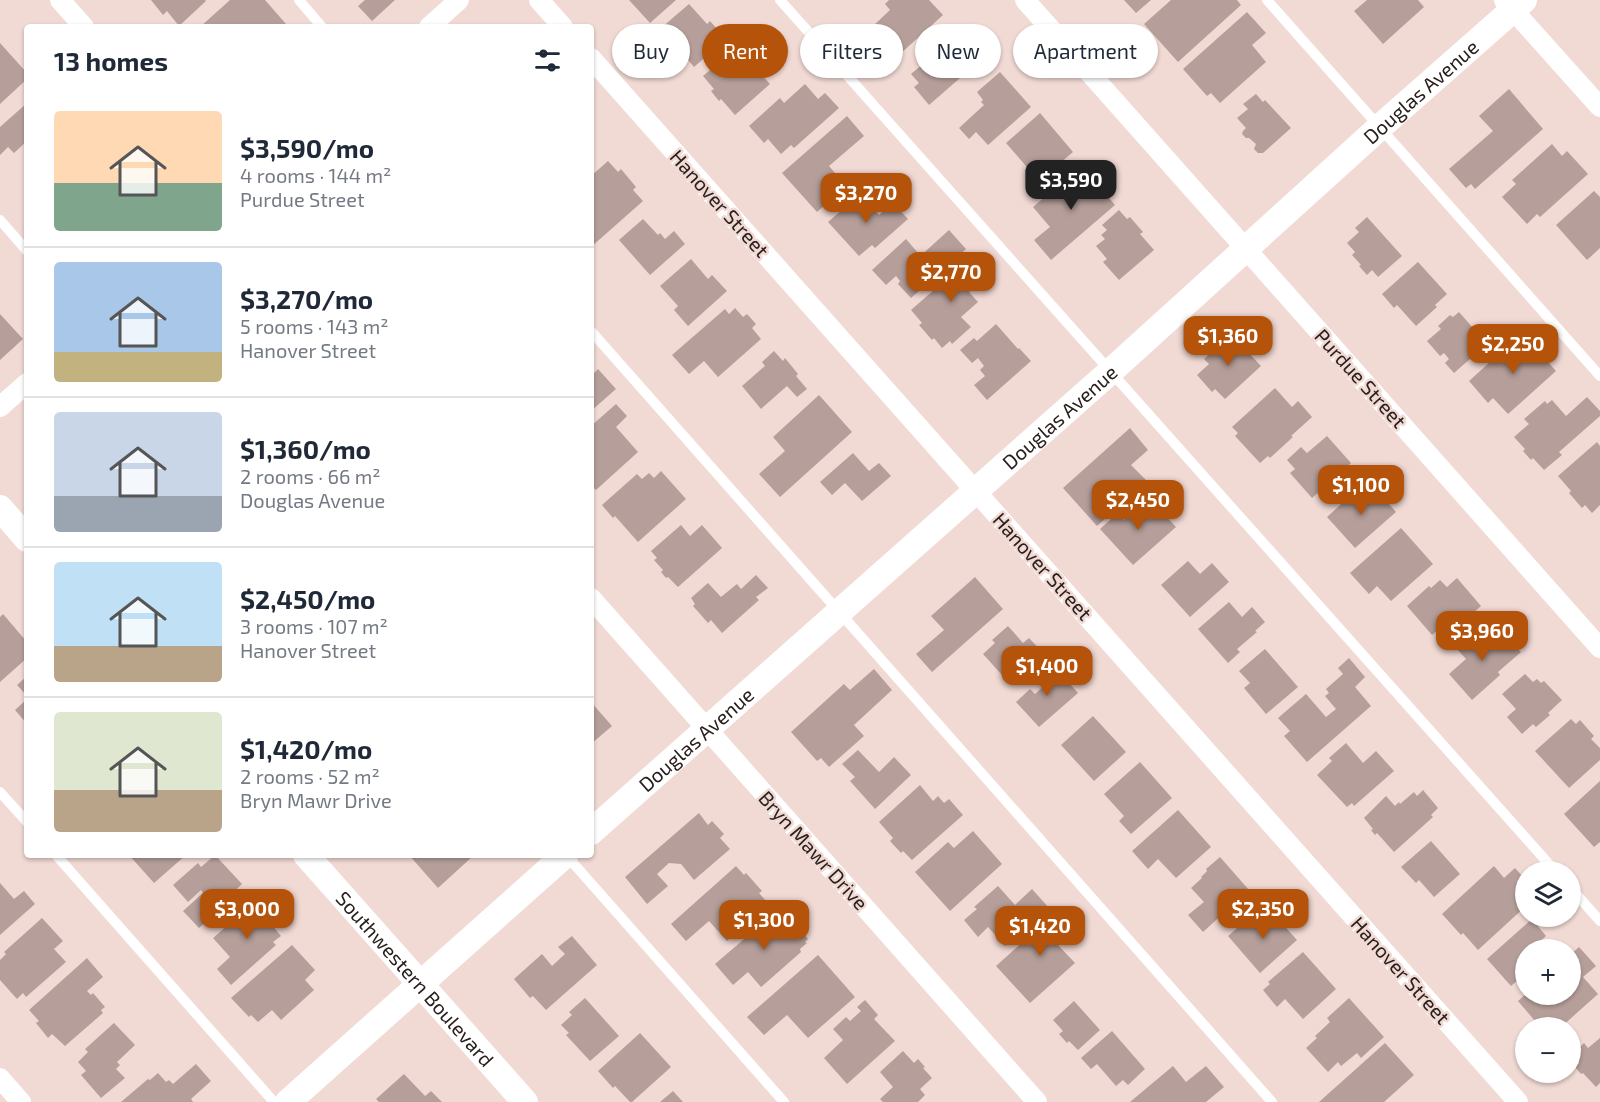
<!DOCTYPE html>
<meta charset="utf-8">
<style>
body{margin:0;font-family:"Exo 2",sans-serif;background:#f2f2f3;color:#1f2937;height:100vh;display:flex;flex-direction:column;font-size:22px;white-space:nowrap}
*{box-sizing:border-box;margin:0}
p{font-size:20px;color:#747a83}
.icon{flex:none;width:33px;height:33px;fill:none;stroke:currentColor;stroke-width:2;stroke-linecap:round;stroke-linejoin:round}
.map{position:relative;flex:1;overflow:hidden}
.drawer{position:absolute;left:24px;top:24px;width:570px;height:834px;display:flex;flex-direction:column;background:#fff;border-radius:6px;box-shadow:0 2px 4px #0004}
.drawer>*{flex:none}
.banner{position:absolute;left:612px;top:24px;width:570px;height:54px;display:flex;gap:12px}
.fabs{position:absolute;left:1515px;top:861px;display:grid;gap:12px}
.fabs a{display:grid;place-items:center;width:66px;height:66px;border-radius:50%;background:#fff;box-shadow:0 2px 4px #0004;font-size:30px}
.price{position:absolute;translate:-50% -51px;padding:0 14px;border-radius:12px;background:#b45309;color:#fff;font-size:20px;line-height:39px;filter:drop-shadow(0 2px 3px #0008)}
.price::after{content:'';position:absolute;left:50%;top:36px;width:18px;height:14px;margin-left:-9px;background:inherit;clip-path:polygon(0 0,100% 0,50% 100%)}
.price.on{background:#222;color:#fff}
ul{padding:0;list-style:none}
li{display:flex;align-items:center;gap:18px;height:150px;padding:0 30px}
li+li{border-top:2px solid #e0e1e3}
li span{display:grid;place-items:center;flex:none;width:168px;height:120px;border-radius:6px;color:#555}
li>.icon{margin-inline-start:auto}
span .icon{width:72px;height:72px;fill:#fffc;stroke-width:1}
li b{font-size:26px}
h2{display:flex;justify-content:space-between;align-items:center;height:72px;padding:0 30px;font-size:26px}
.chip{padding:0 21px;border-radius:27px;background:#fff;box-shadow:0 2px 4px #0004;font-size:21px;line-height:54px}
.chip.on{background:#b45309;color:#fff}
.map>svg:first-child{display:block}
.building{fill:#b69f9a}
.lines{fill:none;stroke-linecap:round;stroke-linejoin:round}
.service{stroke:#fff;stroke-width:10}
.minor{stroke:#fff;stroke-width:20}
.tertiary{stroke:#fff;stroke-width:26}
.labels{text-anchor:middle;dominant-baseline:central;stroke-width:5;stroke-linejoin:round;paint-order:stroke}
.street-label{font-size:20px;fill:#29201e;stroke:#f1d9d4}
</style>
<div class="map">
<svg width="1600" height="1102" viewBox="0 0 1600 1102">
<rect width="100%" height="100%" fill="#f1d9d4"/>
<path class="building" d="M151,0H205L206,1L179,26L167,11L163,15Z
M230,0H265L286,24L282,27H200Z
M365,0H395L372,21L358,6Z
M629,0H676L650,23Z
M889,0H929L943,15L899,55L873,26L890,10L885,4Z
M1124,0H1151L1136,13Z
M1171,0H1237L1241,5L1178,62L1144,24Z
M1367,0H1418L1424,7L1383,44L1354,11Z
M689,4L707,24L710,21L726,39L694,67L683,54L677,59L665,45L672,40L661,28Z
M1247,12L1266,33L1252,45L1266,62L1220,103L1211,93L1207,96L1183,69Z
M955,29L961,36L964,33L987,60L970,76L967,72L929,105L914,87L919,83L911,74L944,46L940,42Z
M0,43L27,73V79L0,104Z
M740,45L761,68L758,71L770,84L735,115L721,99L719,101L711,91L714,89L703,76Z
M1000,72L1031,107L988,145L976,132L969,139L959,128L984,105L981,102L983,100L977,92Z
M805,84L818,99L825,93L839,108L794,148L791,145L781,154L768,139L764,143L749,126L780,98L784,103Z
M1509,89L1543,129L1475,189L1471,184L1466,188L1449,169L1493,131L1479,116Z
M1256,94L1263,102L1265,100L1291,128L1263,153H1258L1254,149L1256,144L1249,138H1246L1242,134L1243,131L1246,128L1237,118L1248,109L1243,104Z
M27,103V141L14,153L8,147L0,155V127Z
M1040,113L1073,152L1039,181L1006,143Z
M847,116L864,136L829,166L846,186L817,212L782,173Z
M1552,144L1562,156L1567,151L1588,174L1540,217L1537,214L1527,224L1502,197L1516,184L1512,180Z
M608,161L618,172L621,169L636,187L633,190L643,201L591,247V176Z
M1081,166L1115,205L1051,260L1034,240L1050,227L1033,207Z
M1594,191L1600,197V248L1587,260L1556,225Z
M860,194L879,215L893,203L908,219L875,248L872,245L859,256L828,222Z
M1119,210L1127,219L1130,217L1143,232L1140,234L1154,250L1119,280L1103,262L1107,259L1096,246L1105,239L1101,235L1107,230L1102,225Z
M1367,217L1402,256L1378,277L1372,270L1367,275L1359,266L1361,265L1352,255L1355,252L1347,243L1359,232L1355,228Z
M643,219L658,235L660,233L665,239L674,231L685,244L650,275L619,240Z
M949,230L966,249L911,298L898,284L900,281L896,276L886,285L872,270L906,239L918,253L914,256L917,259Z
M975,254L991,273L969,292L978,302L961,317L971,327L952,344L950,341L942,348L934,338L932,340L919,325L922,323L911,310Z
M691,259L708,279L712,275L727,291L688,326L674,310L678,306L660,286Z
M1418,262L1447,294L1435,305L1437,307L1416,326L1397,305L1394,308L1382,294Z
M735,308L743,317L747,314L756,324L752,328L761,339L718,377L704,361L689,374L672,355L725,309L729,314Z
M1459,312L1487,344L1454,373L1445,363L1449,359L1444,353L1440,356L1427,341L1441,329L1438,326L1450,315L1453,317Z
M0,314L23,339L0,360Z
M996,324L1018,349L1019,348L1031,361L987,400L974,385L985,376L980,370L984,366L978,358L972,363L960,350L974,338L977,341Z
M1522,333L1556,371L1508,414L1493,398L1488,403L1469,381Z
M1231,334L1261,366L1225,399L1215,389L1212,392L1197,375L1209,364L1204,359Z
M774,351L783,361L785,358L798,374L796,376L807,389L797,397L787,386L761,409L742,386L765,366L762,362Z
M598,369L616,389L591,411V376Z
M1275,388L1292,407L1298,401L1312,417L1291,436L1293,437L1270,458L1268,456L1260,463L1235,436L1238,433L1232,427Z
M819,395L852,432L780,497L759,474L785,451L773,437Z
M1587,397L1600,411V416L1559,452L1562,455L1544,470L1533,458L1531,460L1523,451L1525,449L1514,437L1529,424L1524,419L1545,401L1547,404L1552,400L1566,416Z
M616,404L627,416L616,427L638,452L596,490L591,485V435L592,434L591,426Z
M1130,428L1148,450L1131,465L1147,481L1097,526L1063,488Z
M1327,436L1351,463L1312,498L1290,473L1295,469L1287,460L1301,447L1307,453Z
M1597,442L1600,446V505L1592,513L1585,505L1582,508L1569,493L1571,491L1558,476Z
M853,453L869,471L879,463L891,476L862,501L845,483L832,495L820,482Z
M661,471L686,499L638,542L615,516L613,518L602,505L637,474L642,479L649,473L654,478Z
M1361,486L1374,501L1381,495L1396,512L1355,548L1327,517Z
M1149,498L1176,527L1133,565L1100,529L1118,513L1124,520Z
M681,525L690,536L702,525L722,548L678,587L668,577L666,578L661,572L663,570L654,560L657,558L651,551Z
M1401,528L1433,564L1391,601L1377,586L1369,594L1350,573Z
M1188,561L1200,574L1212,563L1229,582L1190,617L1161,585Z
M756,575L768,588L756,597L759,600L722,633L711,620L708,623L693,606L695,604L691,598L708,583L721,597L737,584L741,589Z
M975,577L1003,609L932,672L916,654L944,630L931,616Z
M1457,578L1481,606L1446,637L1439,629L1432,635L1407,606L1429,586L1431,588L1440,580L1447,587Z
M1229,602L1242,617L1252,607L1265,622L1255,631L1257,632L1237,649L1240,652L1228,663L1198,629Z
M3,614L27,642V658L0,682V617Z
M1485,625L1504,646L1510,641L1521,652L1498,672L1500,675L1472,700L1449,674L1466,659L1457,649Z
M1008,626L1023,643L1029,638L1045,655L1011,685L983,654L995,643L992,640Z
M1265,649L1298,687L1266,714L1244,688L1250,683L1239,671Z
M1349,658L1365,677L1355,687L1371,706L1307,762L1284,736L1290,731L1278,718L1306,694L1326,717L1336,709L1325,696L1329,693L1326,689L1343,674L1338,668Z
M1053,665L1078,693L1039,727L1016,702L1030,689L1035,694L1045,685L1039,678Z
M874,669L892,690L854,725L864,736L829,767L821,758L817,761L791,732L844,684L850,690Z
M1525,674L1533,682L1537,679L1541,683L1544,681L1562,700L1548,713L1550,715L1536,727L1533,724L1522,734L1507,717L1516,709L1502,694Z
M27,676V696L17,685Z
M27,699V724L15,710Z
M591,702L612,726L591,744Z
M1093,716L1126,752L1094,781L1061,745Z
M1571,719L1576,724L1580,720L1594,736L1591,739L1600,748V760L1569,788L1535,751Z
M1346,743L1363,763L1376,751L1394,771L1354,806L1352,803L1347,807L1317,775L1332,761L1329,758Z
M858,750L879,772L894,757L911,775L875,809L850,781L855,777L842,764Z
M1140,762L1172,798L1131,834L1119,821L1124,816L1104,794Z
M1600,781V842L1594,847L1564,814Z
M920,785L933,801L938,796L944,803L949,799L963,815L912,860L903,851L901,853L890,841L893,838L879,822Z
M1423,790L1438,808L1431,815L1433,817L1394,852L1377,833L1375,835L1371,830L1373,829L1364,818L1386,796L1395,806L1399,802L1400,804L1414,792L1417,796Z
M1178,810L1211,847L1176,878L1158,859L1148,869L1132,851Z
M699,813L708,825L712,821L724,834L720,838L730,849L694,880L681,864L669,863L657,874L668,886L647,904L625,877Z
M973,831L1002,864L950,911L915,872L948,842L954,848Z
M1431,841L1460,874L1434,897L1419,880L1416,883L1401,867Z
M129,855H186L154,883Z
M215,855L242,884L228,897L230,900L199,928L183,911L203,893L201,890L188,902L173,885L198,863L201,867Z
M409,855H472L473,856L438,888Z
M1220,857L1249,890L1203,932L1188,915L1204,902L1191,888L1202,878L1201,877L1207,871L1206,869Z
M736,866L744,875L746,873L762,891L759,893L767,902L762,907L764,909L727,941L709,921L686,941L671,924Z
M1494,866L1504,878L1515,868L1526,880V906L1478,950L1463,933L1461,935L1442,914Z
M0,883L14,899L24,891L35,904L0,935Z
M998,886L1015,905L1032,889L1049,908L1005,946L988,927L978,937L964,920L977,909L974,907Z
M256,897L276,920L272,925L281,936L273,942L276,945L231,985L217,969L230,957L213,938L236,918L234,916Z
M1063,906L1080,925L1058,945L1075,963L1030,1003L996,966Z
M1269,909L1297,940L1260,973L1228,936L1243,923L1247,928Z
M778,910L786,920L790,917L808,939L805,942L807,943L800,949L801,952L761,987L748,972L733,985L715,964Z
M42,918L63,941L54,949L66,962L26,997L23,993L17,999L0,980V960L6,954L4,952Z
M1532,919L1546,936L1534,947L1536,950H1526V973L1511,986L1487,959Z
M572,936L597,965L546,1010L533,996L530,998L514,979L542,954L552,966L565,954L558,947Z
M292,945L315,970L305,980L314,990L281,1020L272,1010L258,1022L251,1015L249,1017L231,998Z
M1579,947L1596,966L1583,977L1598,994L1560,1028H1541L1518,1001L1526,994H1570V955Z
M1303,952L1336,989L1303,1019L1285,999L1277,1007L1263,990L1270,984L1268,982Z
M818,955L855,997L808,1038L787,1015L764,1035L747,1017Z
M87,958L103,977L87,991L91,995L93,993L105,1007L101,1010L103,1013L65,1046L52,1034L48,1038L36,1023L39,1021L29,1010Z
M585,998L619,1036L590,1061L566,1035L569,1033L561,1025L572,1015L569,1012Z
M1349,998L1384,1037L1361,1058L1357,1053L1341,1066L1338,1062L1328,1072L1306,1048L1317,1038L1315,1036L1330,1022L1327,1018Z
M865,1000L878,1015L874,1019L895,1041L847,1084L824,1058L843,1040L833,1029L846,1017L850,1021L861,1011L857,1007Z
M1074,1001L1100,1030L1078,1050L1069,1041L1067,1043L1059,1034L1063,1031L1053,1020Z
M114,1023L135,1045L117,1062L120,1065L116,1069L125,1078L101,1098L81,1075L86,1071L78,1062L88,1052L85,1049Z
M1112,1031L1145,1069L1128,1085L1123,1080L1116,1086L1097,1064L1091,1069L1081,1058Z
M640,1033L671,1067L632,1102H630L615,1086L613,1088L598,1071Z
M1600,1038V1083L1596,1087L1583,1073L1581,1074L1575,1067L1579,1063L1572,1055L1584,1043L1588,1048Z
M1385,1043L1414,1075L1384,1102H1319Z
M903,1051L914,1063L918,1059L925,1067L923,1068L932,1078L920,1089L925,1095L918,1102H883L880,1099L893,1087L880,1072Z
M196,1064L211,1081L191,1099L193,1102H121L148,1079L150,1080L158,1073L166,1082L169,1080L173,1084Z
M1173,1066L1186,1082L1206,1066L1224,1087L1206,1102H1130Z
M404,1074L425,1096L431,1091L442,1102H379L376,1099Z
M673,1091L683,1102H660Z"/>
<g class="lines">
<path class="service" d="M299,0L322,27
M780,0L1556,872
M1267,0L1600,376
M0,220L27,251
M591,331L1272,1102
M0,792L27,822
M56,855L274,1102
M566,855L784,1102
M1570,887L1600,921"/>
<path class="minor" d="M60,0L84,27
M539,0L563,27
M1025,0L1600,648
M1504,0L1600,107
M429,27L459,0
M591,58L1518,1102
M0,407L27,383
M591,598L1037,1102
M0,1078L21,1102"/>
<g class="tertiary">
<path d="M0,508L27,539"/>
<path id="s1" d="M591,832L1111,371L1380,127L1524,0"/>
<path id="s2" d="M306,855L525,1102"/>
<path d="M288,1102L565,855"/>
</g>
</g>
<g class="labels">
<g class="street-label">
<text stroke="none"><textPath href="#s1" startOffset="1112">Douglas Avenue</textPath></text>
<text transform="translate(720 203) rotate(48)">Hanover Street</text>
<text transform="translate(1361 378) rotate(48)">Purdue Street</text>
<text stroke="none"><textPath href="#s1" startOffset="626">Douglas Avenue</textPath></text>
<text transform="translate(1043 566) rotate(48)">Hanover Street</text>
<text stroke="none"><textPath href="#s1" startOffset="140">Douglas Avenue</textPath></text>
<text transform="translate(814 850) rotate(48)">Bryn Mawr Drive</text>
<text transform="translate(1401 970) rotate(48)">Hanover Street</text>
<text stroke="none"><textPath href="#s2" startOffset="165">Southwestern Boulevard</textPath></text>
</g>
</g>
</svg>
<div class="fabs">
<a><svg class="icon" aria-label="layers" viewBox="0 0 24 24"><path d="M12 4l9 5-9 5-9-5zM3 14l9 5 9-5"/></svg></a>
<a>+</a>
<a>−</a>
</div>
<b class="price on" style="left:1071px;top:211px">$3,590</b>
<b class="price" style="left:866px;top:224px">$3,270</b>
<b class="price" style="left:951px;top:303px">$2,770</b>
<b class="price" style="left:1228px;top:367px">$1,360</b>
<b class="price" style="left:1513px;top:375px">$2,250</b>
<b class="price" style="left:1361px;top:516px">$1,100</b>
<b class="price" style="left:1138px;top:531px">$2,450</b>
<b class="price" style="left:1482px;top:662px">$3,960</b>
<b class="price" style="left:1047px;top:697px">$1,400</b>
<b class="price" style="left:247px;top:940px">$3,000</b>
<b class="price" style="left:1263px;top:940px">$2,350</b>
<b class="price" style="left:764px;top:951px">$1,300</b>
<b class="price" style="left:1040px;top:957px">$1,420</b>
<div class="banner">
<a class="chip">Buy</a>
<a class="chip on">Rent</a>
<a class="chip">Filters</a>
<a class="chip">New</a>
<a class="chip">Apartment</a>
</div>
<section class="drawer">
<h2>13 homes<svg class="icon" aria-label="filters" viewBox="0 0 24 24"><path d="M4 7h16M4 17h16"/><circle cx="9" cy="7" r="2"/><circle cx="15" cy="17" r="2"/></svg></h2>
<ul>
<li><span style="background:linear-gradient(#ffd9b3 60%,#7fa58c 0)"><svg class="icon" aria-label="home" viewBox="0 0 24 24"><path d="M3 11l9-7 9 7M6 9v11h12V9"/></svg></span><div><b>$3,590/mo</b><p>4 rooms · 144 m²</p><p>Purdue Street</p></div></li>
<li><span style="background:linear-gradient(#a9c7e8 75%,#c2b280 0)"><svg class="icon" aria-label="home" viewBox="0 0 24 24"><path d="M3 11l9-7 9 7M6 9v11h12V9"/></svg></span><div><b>$3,270/mo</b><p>5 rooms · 143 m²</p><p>Hanover Street</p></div></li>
<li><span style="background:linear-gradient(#c9d6e8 70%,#9aa5b1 0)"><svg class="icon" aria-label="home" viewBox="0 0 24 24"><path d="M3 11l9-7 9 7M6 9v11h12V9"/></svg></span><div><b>$1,360/mo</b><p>2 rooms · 66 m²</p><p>Douglas Avenue</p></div></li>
<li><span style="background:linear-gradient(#bfe0f5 70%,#b9a48a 0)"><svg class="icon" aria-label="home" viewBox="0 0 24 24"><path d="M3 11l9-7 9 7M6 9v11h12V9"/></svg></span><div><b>$2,450/mo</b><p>3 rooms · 107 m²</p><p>Hanover Street</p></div></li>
<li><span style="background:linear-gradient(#dfe7d0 65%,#b9a48a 0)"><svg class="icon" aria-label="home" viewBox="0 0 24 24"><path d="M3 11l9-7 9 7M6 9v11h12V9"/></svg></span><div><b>$1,420/mo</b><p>2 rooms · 52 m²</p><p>Bryn Mawr Drive</p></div></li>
</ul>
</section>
</div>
